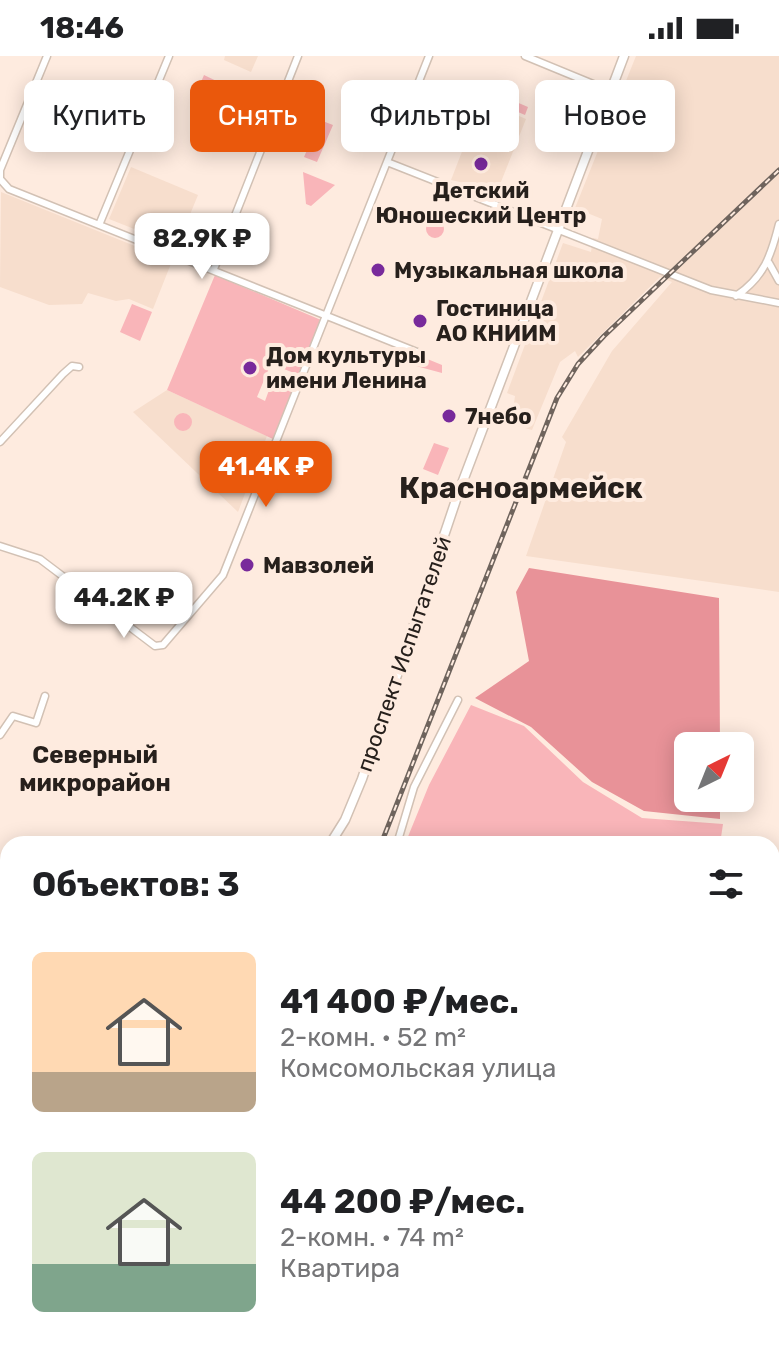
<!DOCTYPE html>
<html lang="ru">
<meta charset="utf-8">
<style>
body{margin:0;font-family:Rubik,sans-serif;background:#f2f2f2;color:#202124;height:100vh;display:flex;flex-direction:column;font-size:30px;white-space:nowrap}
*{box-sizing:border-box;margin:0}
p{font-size:26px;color:#757577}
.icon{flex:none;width:44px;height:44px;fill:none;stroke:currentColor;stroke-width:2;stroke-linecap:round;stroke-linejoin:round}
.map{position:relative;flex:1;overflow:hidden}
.details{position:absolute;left:0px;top:780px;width:780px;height:512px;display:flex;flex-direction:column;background:#fff;border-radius:24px 24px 0 0;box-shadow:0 4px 20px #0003}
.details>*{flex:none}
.hud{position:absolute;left:24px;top:24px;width:732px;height:72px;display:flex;gap:16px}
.needle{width:52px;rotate:43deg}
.tools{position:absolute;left:674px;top:676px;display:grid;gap:16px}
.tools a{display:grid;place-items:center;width:80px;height:80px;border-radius:12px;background:#fff;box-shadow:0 4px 20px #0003;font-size:40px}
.price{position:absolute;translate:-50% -68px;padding:0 18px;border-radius:16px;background:#fff;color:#222;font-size:26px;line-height:52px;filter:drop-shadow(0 2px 4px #0008)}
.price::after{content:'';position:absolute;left:50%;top:48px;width:24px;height:18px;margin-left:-12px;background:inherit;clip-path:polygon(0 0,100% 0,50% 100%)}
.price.on{background:#ea580c;color:#fff}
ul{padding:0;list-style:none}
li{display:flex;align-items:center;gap:24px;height:200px;padding:0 32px}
li span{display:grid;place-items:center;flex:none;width:224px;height:160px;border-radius:12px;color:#555}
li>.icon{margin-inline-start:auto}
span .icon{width:96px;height:96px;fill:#fffc;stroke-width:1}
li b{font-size:34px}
h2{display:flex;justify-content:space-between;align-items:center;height:96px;padding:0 32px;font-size:34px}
.pill{padding:0 28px;border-radius:12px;background:#fff;box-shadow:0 4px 20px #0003;font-size:28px;line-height:72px}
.pill.on{background:#ea580c;color:#fff}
.status{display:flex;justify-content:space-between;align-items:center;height:56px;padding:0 40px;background:#fff;direction:ltr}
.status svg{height:22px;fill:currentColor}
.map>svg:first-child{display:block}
.built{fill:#f7decd}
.green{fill:#f9b5b9}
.forest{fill:#e89298}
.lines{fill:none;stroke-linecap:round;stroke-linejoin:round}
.minor-casing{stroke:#d2c1b4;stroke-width:9}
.major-casing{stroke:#d2c1b4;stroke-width:11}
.minor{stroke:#fff;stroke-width:6}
.major{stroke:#fff;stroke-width:8}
.rail-casing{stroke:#6f645d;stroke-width:5}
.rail{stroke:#feebdf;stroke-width:2;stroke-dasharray:6;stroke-linecap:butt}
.poi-dot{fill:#782a9b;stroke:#feebdf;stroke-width:3}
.labels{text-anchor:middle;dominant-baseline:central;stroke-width:8;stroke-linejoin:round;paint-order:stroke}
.poi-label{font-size:22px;font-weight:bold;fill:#27201c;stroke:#feebdf;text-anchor:start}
.street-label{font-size:22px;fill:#27201c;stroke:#feebdf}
.neighbourhood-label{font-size:24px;font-weight:bold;fill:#27201c;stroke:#feebdf}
.district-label{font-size:30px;font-weight:bold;fill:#27201c;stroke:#feebdf}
</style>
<div class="status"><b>18:46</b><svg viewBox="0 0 49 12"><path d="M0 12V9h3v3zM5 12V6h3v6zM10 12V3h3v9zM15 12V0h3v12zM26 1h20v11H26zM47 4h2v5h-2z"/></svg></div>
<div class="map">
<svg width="779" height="1292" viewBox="0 0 779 1292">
<rect width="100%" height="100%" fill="#feebdf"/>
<path class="built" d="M225,0H258L251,16L224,4Z
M636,0H779V536L526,500L566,386L562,381L612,295L672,226L660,221L578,301L575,295L560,306L532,374L511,368L515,340L507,337L563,187L591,196L593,182L598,183L602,163L575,152Z
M482,44L526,63L495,141L473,129L451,124Z
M131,111L198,139L177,190L109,163Z
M1,136L172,205L153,253L129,243L116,245L88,237L82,248L49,249L0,231Z
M167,334L267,380L238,456L133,356Z"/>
<path class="green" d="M204,19L233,33L212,47L195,40Z
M490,35L528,51L525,59L487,43Z
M320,64L333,69L317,106L304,101Z
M303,116L335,129L311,150L306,148Z
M426 173a9 9 0 1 1 18 0a9 9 0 1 1-18 0Z
M215,219L321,264L299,319L279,311L286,291L279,288L257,341L265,345L272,326L293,335L273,383L167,334Z
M132,248L152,256L140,285L120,276Z
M420,300L442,309V317L416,310Z
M174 366a9 9 0 1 1 18 0a9 9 0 1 1-18 0Z
M434,387L449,392L438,419L423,413Z
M471,649L524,670L583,726L642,762L723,768L720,788H405L429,729Z
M335,1284H556L548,1292H338Z"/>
<path class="forest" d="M529,512L719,542L720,690H688V742H720V763L644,755L592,726L531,671L475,642L529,605L516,536Z
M0,999L8,1007V1040L0,1042Z
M0,1093L8,1094L5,1292H0Z
M84,1284H240L242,1287L239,1292H79Z"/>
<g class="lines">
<defs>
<path id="minor" d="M525,0L610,35
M387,106L711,234L779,247
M0,124V114L47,0
M1,124L9,133L422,298
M99,169L169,0
M769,207L779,225
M214,213L298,0
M736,240C764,221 771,200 779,168
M0,386L63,318L72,310L79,311
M0,490L40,503L155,590L163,589L223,519L429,0
M0,679L13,660L36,667L45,640
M397,788L414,731L458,644
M0,970L8,978
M645,1292L647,1284"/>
<path id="major" d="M330,788L345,764L362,723L458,438L624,0
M0,1060L8,1058"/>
</defs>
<use href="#minor" class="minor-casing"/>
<use href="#major" class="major-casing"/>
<use href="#minor" class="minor"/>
<use href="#major" class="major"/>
<defs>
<path id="rail" d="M381,788L557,342L578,308L604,280L779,114
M27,1292L32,1284"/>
</defs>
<use href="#rail" class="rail-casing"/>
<use href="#rail" class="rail"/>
</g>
<g class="poi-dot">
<circle cx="481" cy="108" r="8"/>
<circle cx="378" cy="214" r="8"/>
<circle cx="420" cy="265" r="8"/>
<circle cx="250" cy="312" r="8"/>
<circle cx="449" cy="360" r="8"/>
<circle cx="247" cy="509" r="8"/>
</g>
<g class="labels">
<g class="poi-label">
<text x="481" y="134" text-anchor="middle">Детский<tspan x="481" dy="25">Юношеский Центр</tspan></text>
<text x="394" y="214">Музыкальная школа</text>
<text x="436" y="252">Гостиница<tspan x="436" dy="25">АО КНИИМ</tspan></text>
<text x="266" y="299">Дом культуры<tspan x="266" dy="25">имени Ленина</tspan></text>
<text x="465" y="360">7небо</text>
<text x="263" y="509">Мавзолей</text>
</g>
<g class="street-label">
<text transform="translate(404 598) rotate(-71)">проспект Испытателей</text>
</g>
<g class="neighbourhood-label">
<text x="95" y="699">Северный<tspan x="95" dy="28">микрорайон</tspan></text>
</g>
<g class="district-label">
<text x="521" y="432">Красноармейск</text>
</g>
</g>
</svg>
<div class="tools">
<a><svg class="needle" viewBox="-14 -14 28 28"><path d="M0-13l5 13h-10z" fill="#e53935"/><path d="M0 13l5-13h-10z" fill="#757577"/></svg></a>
</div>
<b class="price" style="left:202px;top:225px">82.9K ₽</b>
<b class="price on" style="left:266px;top:453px">41.4K ₽</b>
<b class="price" style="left:124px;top:584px">44.2K ₽</b>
<div class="hud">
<a class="pill">Купить</a>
<a class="pill on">Снять</a>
<a class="pill">Фильтры</a>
<a class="pill">Новое</a>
</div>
<section class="details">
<h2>Объектов: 3<svg class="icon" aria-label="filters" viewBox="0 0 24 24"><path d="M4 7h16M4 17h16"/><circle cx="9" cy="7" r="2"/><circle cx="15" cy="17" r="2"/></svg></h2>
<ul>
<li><span style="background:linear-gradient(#ffd9b3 75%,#b9a48a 0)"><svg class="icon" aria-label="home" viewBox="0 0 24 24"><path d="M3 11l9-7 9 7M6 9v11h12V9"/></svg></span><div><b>41 400 ₽/мес.</b><p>2-комн. · 52 m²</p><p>Комсомольская улица</p></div></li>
<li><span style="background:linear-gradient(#dfe7d0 70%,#7fa58c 0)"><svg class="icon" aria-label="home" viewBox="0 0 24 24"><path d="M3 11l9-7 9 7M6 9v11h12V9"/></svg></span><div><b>44 200 ₽/мес.</b><p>2-комн. · 74 m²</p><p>Квартира</p></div></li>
</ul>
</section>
</div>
